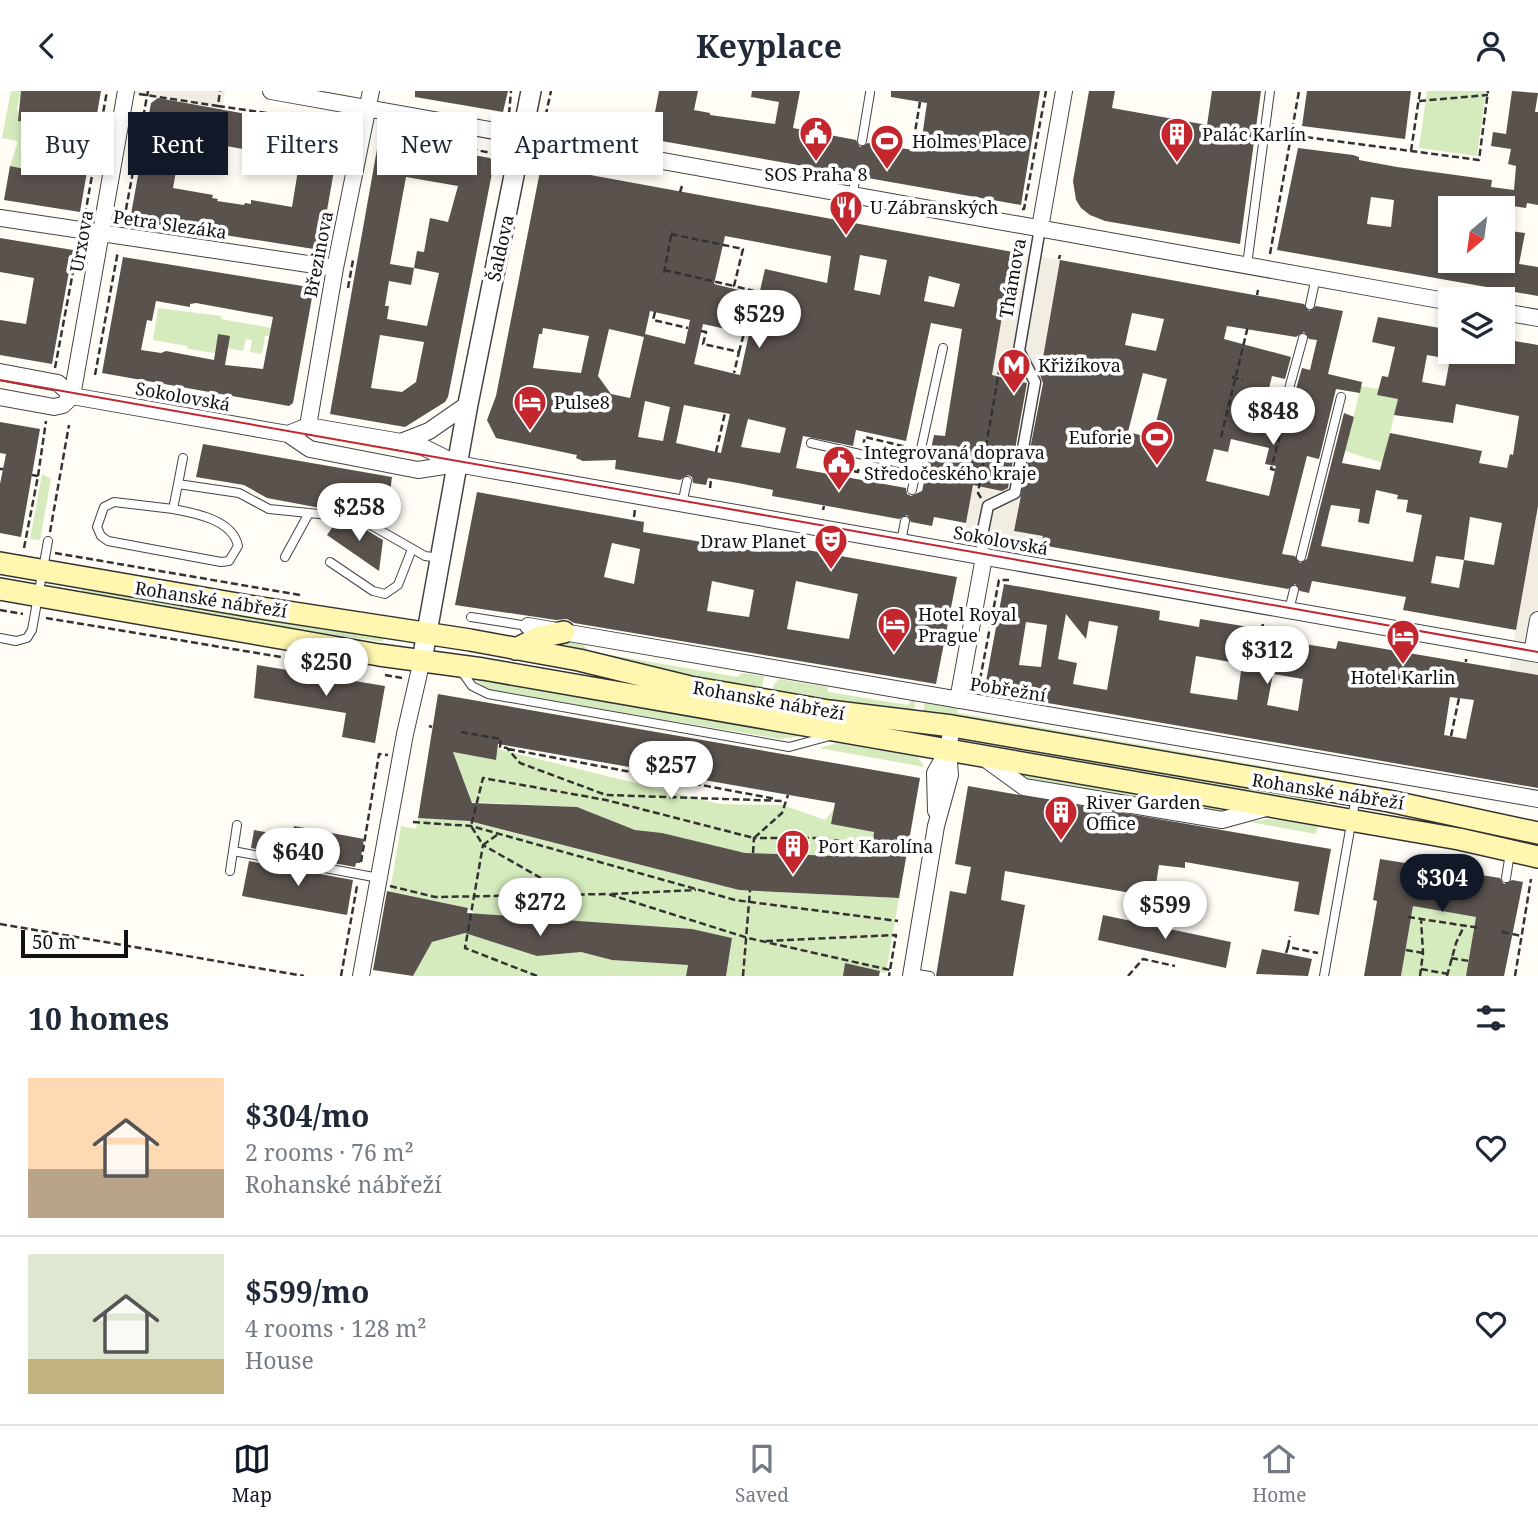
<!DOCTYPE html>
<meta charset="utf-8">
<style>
body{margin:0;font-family:"Noto Serif",serif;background:#f6f6f7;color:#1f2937;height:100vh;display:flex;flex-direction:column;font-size:26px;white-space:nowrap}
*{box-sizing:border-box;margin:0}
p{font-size:23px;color:#747a83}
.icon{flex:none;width:38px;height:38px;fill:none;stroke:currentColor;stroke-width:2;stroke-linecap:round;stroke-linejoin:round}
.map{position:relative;height:885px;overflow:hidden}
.side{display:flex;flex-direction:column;background:#fff;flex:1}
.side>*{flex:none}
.hud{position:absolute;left:21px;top:21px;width:700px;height:63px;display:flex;gap:14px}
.needle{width:46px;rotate:209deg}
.controls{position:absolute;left:1438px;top:105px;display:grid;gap:14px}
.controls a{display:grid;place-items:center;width:77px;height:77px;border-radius:0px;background:#fff;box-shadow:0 4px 10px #0003;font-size:35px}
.scale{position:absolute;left:21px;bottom:18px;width:107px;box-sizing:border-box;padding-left:7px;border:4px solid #111;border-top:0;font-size:19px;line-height:24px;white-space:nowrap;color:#111;-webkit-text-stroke:5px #fff;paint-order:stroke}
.price{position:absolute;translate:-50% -60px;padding:0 16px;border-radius:24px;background:#fff;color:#222;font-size:23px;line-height:46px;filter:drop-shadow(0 2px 4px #0008)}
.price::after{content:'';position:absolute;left:50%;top:42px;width:21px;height:16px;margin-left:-10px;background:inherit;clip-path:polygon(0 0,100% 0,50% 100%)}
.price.active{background:#111827;color:#fff}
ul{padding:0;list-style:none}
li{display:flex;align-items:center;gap:21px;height:175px;padding:0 28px}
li+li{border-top:2px solid #e0e1e3}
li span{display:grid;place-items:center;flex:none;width:196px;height:140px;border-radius:0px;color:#555}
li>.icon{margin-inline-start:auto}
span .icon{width:84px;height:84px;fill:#fffc;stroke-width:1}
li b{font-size:30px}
h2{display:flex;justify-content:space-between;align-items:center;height:84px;padding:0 28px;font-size:30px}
.chip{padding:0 24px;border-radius:0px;background:#fff;box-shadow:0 4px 10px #0003;font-size:24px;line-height:63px}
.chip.active{background:#111827;color:#fff}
header{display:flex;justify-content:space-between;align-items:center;height:91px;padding:0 28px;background:#fff;font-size:32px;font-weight:700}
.dock{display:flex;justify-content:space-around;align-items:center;height:98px;border-top:2px solid #e0e1e3;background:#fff;font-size:19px;color:#747a83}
.dock a{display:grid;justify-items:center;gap:4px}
.dock .active{color:#111827}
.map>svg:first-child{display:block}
.green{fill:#d5ebbd}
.plaza{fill:#f1ede2;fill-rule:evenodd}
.building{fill:#5a524d;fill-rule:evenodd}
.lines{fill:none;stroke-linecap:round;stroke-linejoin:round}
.service-casing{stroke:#444;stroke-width:10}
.pedestrian-casing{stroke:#444;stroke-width:13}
.minor-casing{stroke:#444;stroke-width:18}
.tertiary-casing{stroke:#444;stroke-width:22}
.secondary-casing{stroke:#333;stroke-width:24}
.path{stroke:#333;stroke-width:2.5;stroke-dasharray:7 3.5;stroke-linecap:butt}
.service{stroke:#fff;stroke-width:8}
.pedestrian{stroke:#fff;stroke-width:10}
.minor{stroke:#fff;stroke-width:16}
.tertiary{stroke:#fff;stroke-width:19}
.secondary{stroke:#fff6b0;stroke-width:21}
.tram{stroke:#c4262e;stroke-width:2}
.path-bridge{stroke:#333;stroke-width:2.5;stroke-dasharray:7 3.5;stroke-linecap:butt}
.labels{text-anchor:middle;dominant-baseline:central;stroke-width:7;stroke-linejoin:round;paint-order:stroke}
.poi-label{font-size:18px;fill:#111;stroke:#fff;text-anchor:start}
.street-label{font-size:18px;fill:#111;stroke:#fff}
</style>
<header><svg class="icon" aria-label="back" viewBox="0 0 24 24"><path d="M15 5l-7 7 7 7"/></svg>Keyplace<svg class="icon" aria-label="person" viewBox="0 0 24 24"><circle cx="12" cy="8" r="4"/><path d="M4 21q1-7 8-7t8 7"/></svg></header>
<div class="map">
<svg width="1538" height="885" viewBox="0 0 1538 885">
<rect width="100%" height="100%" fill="#fffdf5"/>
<path class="green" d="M11,0H24L21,1L17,18L22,31L54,35L47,74L32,71L30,78L10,75L18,50L2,47Z
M1427,0H1486L1477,65L1419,57Z
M158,217L221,225V228L272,237L269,245H265L262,263L250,261L252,249L246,248L243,260L227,257L218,244L215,262L188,258L187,255L153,249Z
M1361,295L1379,298L1378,304L1398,308L1383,372L1345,360Z
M42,383L51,388L40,449L30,448Z
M82,494L384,544L383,551L80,506Z
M557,549H582L587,560L738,586L742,582L764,585L762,599L541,554Z
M475,588L802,645L780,648L497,601L488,599Z
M779,588L827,596L828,601L908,614L913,607L916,608L914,621L772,601L774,593Z
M925,609L956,613L958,622L1325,686V689L923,621Z
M837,652L918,666L924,676L819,657Z
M498,658L720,713L783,714L825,729L834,718L832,733L874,741L871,766L745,762L635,739L577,716L472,711L453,661L495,669Z
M1010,659L1117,673L1323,707L1321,716Z
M1012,680L1238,720L1221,724L1030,692Z
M418,727L467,730L739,799L899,807L886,882L845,872L843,885H726L732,847L692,838L475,823L468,817L390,800L401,735L416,738Z
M1268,728L1318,734L1316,743L1250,731Z
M1413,815L1476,826L1466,885H1401Z
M465,842L537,865L581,861L612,869L688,874L686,885H413L432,851Z"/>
<path class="plaza" d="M116,0H225L222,19Z
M1013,161L1060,169L1014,439L1043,445L1041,454L965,440ZM1003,287L1029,291L1009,401L984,396Z
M1538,415V584L1509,579Z"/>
<path class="building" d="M21,0H101L80,121L4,109L10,75L56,84L59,64L63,30L35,25L34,32L18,30Z
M415,0H508L503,21L415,6Z
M659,0H698L694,19L710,22V24L775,33L779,11L751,6L752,0H800L793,37L856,49L860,56L868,52L920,60L927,12L891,6V0H1040L1021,114L862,86L861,80L856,78L849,83L650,48Z
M1089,0H1115L1112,17L1207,34L1212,0H1261L1240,153L1105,130L1090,124L1081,117L1076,109L1073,90Z
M1307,0H1411L1405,48L1302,35Z
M1512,0L1538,2L1535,21H1538V114L1527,112L1526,117L1493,112L1492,117H1451V170H1503V159H1507L1510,140L1525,142L1519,173L1538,176V205L1277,159L1298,57L1353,64L1359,66V69L1397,76L1492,89L1491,96L1514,99L1516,75L1508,73L1511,58L1491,55L1493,41L1506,43ZM1371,106L1394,109L1391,136L1367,133Z
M158,7L341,40L320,159L130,129L151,12ZM182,47L254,60L260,66L299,73L292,116L251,109V113L245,112L244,114L217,110L218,108L212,107L213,104L173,97Z
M379,47L490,67L494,72L448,306L445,311L405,336L330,323ZM406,86L458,95L448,131L430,127L424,161L417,160L414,177L390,173ZM414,177L439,182L427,235L387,228L389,215H385L389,190L411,194ZM380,244L424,251L416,291L402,301L371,297Z
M541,75L1013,161L992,284L1027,292L1008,397L1002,400L973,394L966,432L934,426L932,435L911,431L907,424L899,428L772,405L773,399L738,392L708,387L706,394L693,392L692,386L688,384L680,389L615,378L616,369L583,370L576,367L577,364L496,347L487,329L496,305ZM725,145L831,165L827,192L765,178L759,204L714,193ZM860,164L887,169L880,204L854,199ZM929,185L960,193L954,216L924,210ZM650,220L690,229L685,253L645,243ZM931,232L962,238L945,345L934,344L922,400L911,405L907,403L906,397L796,377L803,345L853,355L856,339L906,350ZM703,233L749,243L740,284L694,273ZM543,237L589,245L581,282L533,277L539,243H542ZM609,238L644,246L630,307L611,303L598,285ZM645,310L670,316L663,350L638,346ZM684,314L730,323L721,362L676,352ZM748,328L786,337L780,362L741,356Z
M0,147L73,159L52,273L0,264V229L26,233L34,187L0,181Z
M123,166L309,196L313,201L293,312L289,315L102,282ZM156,210L190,216V213L196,212L273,226L263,278L225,274L230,245L218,243L214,269L166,260L161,262L141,259L147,229L152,230Z
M1060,169L1304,213L1309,220L1316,215L1343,220L1328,283L1362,291L1360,302L1336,298L1319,368L1307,365L1282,463L1295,465L1300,472L1307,468L1344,322L1354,326L1342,372L1380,379L1390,342L1482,360L1479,372L1507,377L1510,363L1513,364L1519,325L1456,313L1453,332L1394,324L1398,308L1377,304L1382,285L1388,286L1395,256L1372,251L1378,226L1451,239V261H1503V248L1538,254V415L1516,539L1403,519L1406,506L1312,490L1309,502L1300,500L1295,493L1288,498L1041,454L1043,445L1014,440L1043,292L1040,284ZM1132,222L1164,228L1156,260L1125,254ZM1227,235L1296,246L1304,241L1309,248L1317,249L1310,279L1302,277L1285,336L1281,340L1275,339L1273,333L1261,330L1272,285L1285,288L1291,266L1224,248ZM1427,264L1450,268L1445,295L1422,291ZM1143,282L1167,288L1152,347L1128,341ZM1231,348L1269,357L1265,373L1276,375L1269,405L1206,390L1214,358L1228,361ZM1376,399L1398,404L1397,408L1408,409L1406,421L1422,424L1413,471L1321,455L1331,414L1360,418L1358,431L1369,433ZM1470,426L1502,432L1494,474L1464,469ZM1436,465L1464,469L1459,497L1431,492Z
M0,331L40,338L21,446L0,442V393L6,363L0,362Z
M203,353L392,386L386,432L342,415L340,418L315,416L267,407L244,394L196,386Z
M477,401L644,431L643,441L761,461L763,451L957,486L936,593L574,532L567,528L556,529L455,514ZM612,452L640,458L634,493L604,486ZM712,490L754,499L749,526L707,520ZM796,490L858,503L849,548L787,538Z
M336,431L366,439L383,449L379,480L327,444Z
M1004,493L1160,520L1159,529L1199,536L1200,528L1299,544L1298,552L1336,558L1338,550L1538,584V697L984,601ZM1066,523L1086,548L1089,530L1118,535L1107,599L1073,593L1077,572L1058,568ZM1026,531L1047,534L1041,576L1019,574ZM1196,565L1242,573L1237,609L1190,602ZM1273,583L1303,588L1298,620L1267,614ZM1450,606L1474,609L1466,648L1444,644Z
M257,574L385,595L375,652L342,646L346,622L254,607Z
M438,603L920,687L899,807L739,799L469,730L418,727ZM498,653L835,712L831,733L874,741L871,766L745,762L662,742L635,739L577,716L472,712L453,661L496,669Z
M968,695L1331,758L1319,824L1294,820L1299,791L1185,771V777L1159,774L1154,806L1005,780L1001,809L1025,814L1013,885H936L950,800L966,803L971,776L955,773Z
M294,735L364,748L360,772H356L355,776L251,757L254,739L292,746Z
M1380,768L1500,787L1504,793L1512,789L1523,791L1504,885H1466L1476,826L1413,815L1401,885H1364L1377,810L1373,809Z
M249,770L353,789L347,824L242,805Z
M387,800L468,817L467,822L692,838L732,847L726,885H686L688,874L612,869L581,861L537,865L465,842L432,851L413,885L373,879Z
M1103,824L1231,851L1226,877L1098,849Z
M1262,858L1312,868L1308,885L1256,883Z
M845,872L880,880L879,885H843Z"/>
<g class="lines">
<defs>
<path id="service" d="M862,50L870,2
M852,106L856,84
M1247,174L1270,0
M1310,214L1316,186
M1279,334L1303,247
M811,352L917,376
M183,367L178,393L239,402L269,418L339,425L369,433L425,465L440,467
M912,399L943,257
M682,413L687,390
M173,418L114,411L104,416L97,436L101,445L108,450L221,471L229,470L238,455C233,429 195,422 173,418L178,393
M901,451L905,430
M285,466L309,422
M1301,466L1341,306
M330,471L373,500L385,503L398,494L412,458
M1289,519L1294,499
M471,526L528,535
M0,547L16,550L27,547L32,539L48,450
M460,578L472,595L488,603L789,656L830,645
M233,760L379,787
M230,780L237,734
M1506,787L1510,762
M911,882L930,885
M1324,885L1356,705"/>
<path id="pedestrian" d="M984,466L981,449L988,415L1015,402L1035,291L1019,260L1040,137"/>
<path id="minor" d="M271,0L1451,211
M0,127L335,177
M1040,137L1064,0
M1503,221L1538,227
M0,281L58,292L72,305L288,343L310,358L418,379L457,373
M72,305L126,0
M0,306L54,316L63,314L72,305
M308,335L335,177L371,0
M288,343L308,335L401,351L423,356L457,373L1538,563
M401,351L429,340L468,313
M528,535L1538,708
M1532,562L1538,529
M958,609L984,466
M984,667L1024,696L1222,729L1266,717
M936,720L935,682L948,659
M361,885L405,643L422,569
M911,885L936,735L950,684L948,659L952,635"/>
<path id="tertiary" d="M422,569L468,313L531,0"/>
<path id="secondary" d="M0,472L249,515L470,549L579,569L690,596L829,620L952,635L1389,710L1538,742
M0,498L379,564L483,578L1459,748L1538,766
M516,558L540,546L564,541"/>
</defs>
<use href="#service" class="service-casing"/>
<use href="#pedestrian" class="pedestrian-casing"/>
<use href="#minor" class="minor-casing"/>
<use href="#tertiary" class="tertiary-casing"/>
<use href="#secondary" class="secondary-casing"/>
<path class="path" d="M139,3L218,15L220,0
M1419,10L1488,4
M218,15L348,34
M509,23L511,0
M547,33L544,32L551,0
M378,38L500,64
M1275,42L1479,69L1488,0
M912,59L920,11
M1411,60L1420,0
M680,101L682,95
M1022,118H1024L1046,0
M85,124L107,0
M124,129L148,0
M671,143L743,158L734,195L754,200L753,202
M1015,161L1016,157
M1270,163L1299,0
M1059,168L1060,164
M664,179L734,195
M664,182L672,140
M348,197L353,169
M1257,204L1258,199
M655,221L653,229L688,237
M701,240L706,241L703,253L739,261L734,282
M739,261L744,242
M55,277L78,154
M95,284L118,160
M180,309L181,301
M1221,346L1248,235
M863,355L865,346L911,357
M716,361L725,322
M0,378H3
M1275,379L1271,378L1280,344
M829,383L830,376L858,381L859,375
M38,385L46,330
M710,397L711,388
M981,407L978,402L999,280L1009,270
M823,419L824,415
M634,426L635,418
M50,441L69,334
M961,445L965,440
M1016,454L1017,450
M24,457L38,385L32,384
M55,462L300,504
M0,519L23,523
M46,527L299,569
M1262,538L1263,533
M1466,571V568
M385,584L402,587
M978,599L999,489H1009
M429,635L432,636
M461,641L501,648L500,656L507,657L520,672L606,704L785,710
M1451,645L1459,607
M508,658L776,708
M413,731L471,735L735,809L898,830
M497,744L483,754L471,735L483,687L606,709L754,747L782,722L788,704
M753,762L754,747H819L868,754V764
M361,771L379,663L388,664
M390,795L435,806L608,803L748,847L890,879
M611,803L696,799
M1408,826L1480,837
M0,833L304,885
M1502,841L1522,845
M766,850L896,844L889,885
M1288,856L1290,845
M1406,859L1423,862
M1286,862L1288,856L1318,862
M1451,867L1469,870
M1421,878L1448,883
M341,885L357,795
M537,885L465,857L483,754L569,803
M743,885L750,799
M1128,885L1143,868L1175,875
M1420,885L1423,862L1421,828
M1447,885L1456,852L1464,835
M1515,885L1531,788"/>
<use href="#service" class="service"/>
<use href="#pedestrian" class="pedestrian"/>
<use href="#minor" class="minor"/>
<use href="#tertiary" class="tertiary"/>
<use href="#secondary" class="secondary"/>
<path class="tram" d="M0,289L1538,561"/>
<path class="path-bridge" d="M1232,286L1243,289"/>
</g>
<defs>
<symbol id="civic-pin" viewBox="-11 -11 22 30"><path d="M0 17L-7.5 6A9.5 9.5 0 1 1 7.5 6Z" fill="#c4262e" stroke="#fff"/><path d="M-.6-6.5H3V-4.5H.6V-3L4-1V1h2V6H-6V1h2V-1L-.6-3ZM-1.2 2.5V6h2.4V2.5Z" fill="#fff"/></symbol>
<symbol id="building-pin" viewBox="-11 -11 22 30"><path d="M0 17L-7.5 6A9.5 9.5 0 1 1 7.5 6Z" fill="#c4262e" stroke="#fff"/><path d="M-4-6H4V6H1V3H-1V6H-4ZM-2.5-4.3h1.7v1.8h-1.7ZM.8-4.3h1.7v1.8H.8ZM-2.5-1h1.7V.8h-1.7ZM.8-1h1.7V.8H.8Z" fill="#fff"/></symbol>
<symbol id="stadium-pin" viewBox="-11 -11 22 30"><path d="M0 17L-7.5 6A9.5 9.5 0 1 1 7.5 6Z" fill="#c4262e" stroke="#fff"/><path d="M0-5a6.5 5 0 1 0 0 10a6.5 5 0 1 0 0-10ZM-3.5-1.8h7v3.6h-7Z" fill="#fff"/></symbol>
<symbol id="restaurant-pin" viewBox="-11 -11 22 30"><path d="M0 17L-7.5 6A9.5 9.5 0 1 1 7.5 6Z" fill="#c4262e" stroke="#fff"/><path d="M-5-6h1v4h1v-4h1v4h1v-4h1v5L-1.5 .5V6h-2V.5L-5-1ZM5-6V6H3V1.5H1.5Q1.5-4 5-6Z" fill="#fff"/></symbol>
<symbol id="metro-pin" viewBox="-11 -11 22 30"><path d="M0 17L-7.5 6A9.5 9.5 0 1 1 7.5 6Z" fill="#c4262e" stroke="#fff"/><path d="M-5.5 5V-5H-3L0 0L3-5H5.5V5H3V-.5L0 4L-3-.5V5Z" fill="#fff"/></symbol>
<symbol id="hotel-pin" viewBox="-11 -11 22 30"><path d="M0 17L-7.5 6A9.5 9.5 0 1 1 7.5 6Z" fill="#c4262e" stroke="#fff"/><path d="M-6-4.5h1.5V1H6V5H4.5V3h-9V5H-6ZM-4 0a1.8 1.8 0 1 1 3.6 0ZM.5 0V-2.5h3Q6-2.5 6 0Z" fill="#fff"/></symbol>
<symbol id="theatre-pin" viewBox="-11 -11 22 30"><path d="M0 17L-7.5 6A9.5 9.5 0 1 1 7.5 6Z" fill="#c4262e" stroke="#fff"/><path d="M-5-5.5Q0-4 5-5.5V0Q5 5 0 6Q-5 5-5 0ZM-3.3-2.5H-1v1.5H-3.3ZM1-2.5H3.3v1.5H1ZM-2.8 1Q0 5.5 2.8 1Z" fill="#fff"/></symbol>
</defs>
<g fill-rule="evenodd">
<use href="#civic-pin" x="797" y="23" width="38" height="52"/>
<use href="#building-pin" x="1158" y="24" width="38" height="52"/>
<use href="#stadium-pin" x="868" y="31" width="38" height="52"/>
<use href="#restaurant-pin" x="827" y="97" width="38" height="52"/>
<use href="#metro-pin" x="995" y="255" width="38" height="52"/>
<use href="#hotel-pin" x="511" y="292" width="38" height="52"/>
<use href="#stadium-pin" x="1138" y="327" width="38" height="52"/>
<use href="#civic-pin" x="820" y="352" width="38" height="52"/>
<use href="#theatre-pin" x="812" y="431" width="38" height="52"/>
<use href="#hotel-pin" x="875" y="514" width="38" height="52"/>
<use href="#hotel-pin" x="1384" y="526" width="38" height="52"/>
<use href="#building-pin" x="1042" y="702" width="38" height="52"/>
<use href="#building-pin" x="774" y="736" width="38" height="52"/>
</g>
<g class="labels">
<g class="poi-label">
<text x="1202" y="43">Palác Karlín</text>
<text x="912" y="50">Holmes Place</text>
<text x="816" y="83" text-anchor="middle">SOS Praha 8</text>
<text x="870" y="116">U Zábranských</text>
<text x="1038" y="274">Křižíkova</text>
<text x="554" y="311">Pulse8</text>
<text x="1132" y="346" text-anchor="end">Euforie</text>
<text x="864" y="361">Integrovaná doprava<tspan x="864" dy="21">Středočeského kraje</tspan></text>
<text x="806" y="450" text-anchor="end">Draw Planet</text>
<text x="918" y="523">Hotel Royal<tspan x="918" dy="21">Prague</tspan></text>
<text x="1403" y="586" text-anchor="middle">Hotel Karlin</text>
<text x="1086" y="711">River Garden<tspan x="1086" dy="21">Office</tspan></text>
<text x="818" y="755">Port Karolína</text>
</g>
<g class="street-label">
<text transform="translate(170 133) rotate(8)">Petra Slezáka</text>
<text transform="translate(81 150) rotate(-80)">Urxova</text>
<text transform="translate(500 157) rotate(-78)">Šaldova</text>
<text transform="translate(318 163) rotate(-79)">Březinova</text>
<text transform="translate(1012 187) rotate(-80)">Thámova</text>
<text transform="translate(183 305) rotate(10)">Sokolovská</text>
<text transform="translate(1001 449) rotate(10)">Sokolovská</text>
<text transform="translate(211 508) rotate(9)">Rohanské nábřeží</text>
<text transform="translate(1008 598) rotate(9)">Pobřežní</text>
<text transform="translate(769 609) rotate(10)">Rohanské nábřeží</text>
<text transform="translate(1328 700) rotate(9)">Rohanské nábřeží</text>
</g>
</g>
</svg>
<div class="controls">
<a><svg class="needle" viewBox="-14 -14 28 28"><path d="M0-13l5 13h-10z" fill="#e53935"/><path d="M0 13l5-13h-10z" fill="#747a83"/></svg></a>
<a><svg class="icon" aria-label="layers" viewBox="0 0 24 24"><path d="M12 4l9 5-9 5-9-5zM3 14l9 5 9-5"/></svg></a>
</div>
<div class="scale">50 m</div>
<b class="price" style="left:759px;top:259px">$529</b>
<b class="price" style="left:1273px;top:356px">$848</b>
<b class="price" style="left:359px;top:452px">$258</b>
<b class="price" style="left:1267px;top:595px">$312</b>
<b class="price" style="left:326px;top:607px">$250</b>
<b class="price" style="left:671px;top:710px">$257</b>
<b class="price" style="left:298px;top:797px">$640</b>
<b class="price active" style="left:1442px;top:823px">$304</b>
<b class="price" style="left:540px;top:847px">$272</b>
<b class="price" style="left:1165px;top:850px">$599</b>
<div class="hud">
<a class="chip">Buy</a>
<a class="chip active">Rent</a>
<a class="chip">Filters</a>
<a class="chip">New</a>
<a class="chip">Apartment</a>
</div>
</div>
<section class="side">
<h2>10 homes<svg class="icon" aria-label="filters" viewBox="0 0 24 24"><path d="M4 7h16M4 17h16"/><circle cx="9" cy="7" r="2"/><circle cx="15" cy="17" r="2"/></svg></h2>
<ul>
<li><span style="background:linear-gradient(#ffd9b3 65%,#b9a48a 0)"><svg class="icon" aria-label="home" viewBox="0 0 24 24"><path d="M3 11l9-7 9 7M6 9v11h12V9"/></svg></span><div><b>$304/mo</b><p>2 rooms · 76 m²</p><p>Rohanské nábřeží</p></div><svg class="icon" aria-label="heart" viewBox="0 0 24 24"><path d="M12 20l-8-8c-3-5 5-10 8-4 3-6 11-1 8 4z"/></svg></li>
<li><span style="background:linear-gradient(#dfe7d0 75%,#c2b280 0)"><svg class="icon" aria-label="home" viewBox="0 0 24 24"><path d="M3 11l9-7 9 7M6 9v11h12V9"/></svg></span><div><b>$599/mo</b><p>4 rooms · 128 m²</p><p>House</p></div><svg class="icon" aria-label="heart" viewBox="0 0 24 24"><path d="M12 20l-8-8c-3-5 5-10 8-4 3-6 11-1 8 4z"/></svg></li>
</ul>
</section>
<nav class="dock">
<a class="active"><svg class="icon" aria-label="map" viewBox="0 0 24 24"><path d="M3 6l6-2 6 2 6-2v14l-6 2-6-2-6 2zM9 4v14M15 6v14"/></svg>Map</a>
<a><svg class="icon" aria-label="saved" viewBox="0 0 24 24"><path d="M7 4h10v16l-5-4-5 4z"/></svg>Saved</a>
<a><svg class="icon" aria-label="home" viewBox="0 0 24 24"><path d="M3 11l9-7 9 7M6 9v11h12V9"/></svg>Home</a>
</nav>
